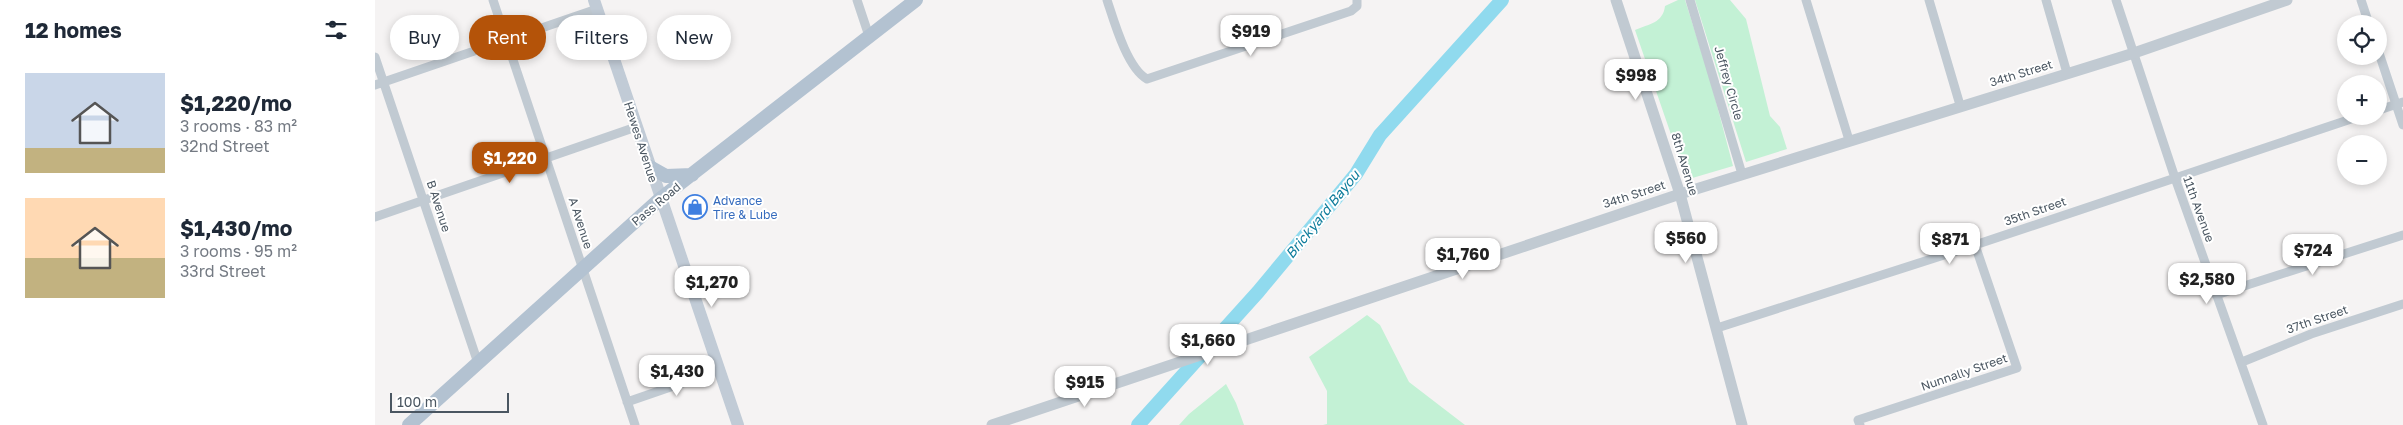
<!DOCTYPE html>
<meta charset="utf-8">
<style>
body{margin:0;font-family:"Golos Text",sans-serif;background:#f6f6f7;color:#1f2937;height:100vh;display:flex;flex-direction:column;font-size:19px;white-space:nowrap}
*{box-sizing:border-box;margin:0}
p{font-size:16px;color:#747a83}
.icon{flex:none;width:28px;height:28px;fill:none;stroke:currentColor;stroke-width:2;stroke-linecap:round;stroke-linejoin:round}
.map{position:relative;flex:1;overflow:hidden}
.side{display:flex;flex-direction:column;background:#fff;width:375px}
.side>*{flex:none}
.top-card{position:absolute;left:15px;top:15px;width:475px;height:45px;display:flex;gap:10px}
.fabs{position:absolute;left:1962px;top:15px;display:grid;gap:10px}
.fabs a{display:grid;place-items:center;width:50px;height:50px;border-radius:50%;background:#fff;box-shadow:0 2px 8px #0003;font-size:25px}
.scale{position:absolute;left:15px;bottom:12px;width:119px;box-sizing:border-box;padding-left:5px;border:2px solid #4a5661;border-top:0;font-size:14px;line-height:18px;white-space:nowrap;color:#4a5661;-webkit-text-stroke:4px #fff;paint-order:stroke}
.price{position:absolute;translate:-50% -42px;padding:0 11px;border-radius:10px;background:#fff;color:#222;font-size:16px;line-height:32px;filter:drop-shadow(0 1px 2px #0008)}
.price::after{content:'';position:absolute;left:50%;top:30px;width:15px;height:11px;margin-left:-8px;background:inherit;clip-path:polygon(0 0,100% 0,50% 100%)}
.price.on{background:#b45309;color:#fff}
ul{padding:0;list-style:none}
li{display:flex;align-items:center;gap:15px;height:125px;padding:0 25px}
li span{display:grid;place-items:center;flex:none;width:140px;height:100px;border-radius:0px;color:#555}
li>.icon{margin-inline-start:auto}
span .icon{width:60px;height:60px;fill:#fffc;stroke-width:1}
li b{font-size:21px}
h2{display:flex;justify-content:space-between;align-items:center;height:60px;padding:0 25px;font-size:21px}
.tag{padding:0 18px;border-radius:22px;background:#fff;box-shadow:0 2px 8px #0003;font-size:18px;line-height:45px}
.tag.on{background:#b45309;color:#fff}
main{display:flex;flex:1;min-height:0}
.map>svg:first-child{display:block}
.green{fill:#c3f1d5}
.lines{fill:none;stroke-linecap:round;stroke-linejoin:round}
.river{stroke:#90daee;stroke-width:14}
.minor{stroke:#c1cad2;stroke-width:9}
.tertiary{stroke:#c1cad2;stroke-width:11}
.secondary{stroke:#c1cbd6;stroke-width:12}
.primary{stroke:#b3c2d1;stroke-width:14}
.labels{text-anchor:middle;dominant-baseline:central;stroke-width:4;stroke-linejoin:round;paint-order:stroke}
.street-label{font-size:12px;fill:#4a5661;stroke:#fff}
.shop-label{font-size:12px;fill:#366cbe;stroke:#fff;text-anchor:start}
.water-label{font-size:14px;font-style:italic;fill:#0c7c9b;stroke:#fff}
</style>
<main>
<section class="side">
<h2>12 homes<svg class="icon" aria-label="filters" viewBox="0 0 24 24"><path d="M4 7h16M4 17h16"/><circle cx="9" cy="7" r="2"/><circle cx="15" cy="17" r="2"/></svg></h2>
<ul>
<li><span style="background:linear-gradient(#c9d6e8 75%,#c2b280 0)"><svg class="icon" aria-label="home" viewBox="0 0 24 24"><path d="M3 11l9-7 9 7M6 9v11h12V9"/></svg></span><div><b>$1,220/mo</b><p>3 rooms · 83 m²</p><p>32nd Street</p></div></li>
<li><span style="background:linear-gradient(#ffd9b3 60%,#c2b280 0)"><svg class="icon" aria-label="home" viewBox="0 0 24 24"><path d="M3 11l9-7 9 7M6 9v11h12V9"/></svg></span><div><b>$1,430/mo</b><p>3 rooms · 95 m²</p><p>33rd Street</p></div></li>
</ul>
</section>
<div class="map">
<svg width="2028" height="425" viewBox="0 0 2028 425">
<rect width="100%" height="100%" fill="#f5f3f3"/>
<path class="green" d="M1303,0H1310L1335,79L1358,166L1314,179L1311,178L1260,30C1274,24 1288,23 1290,6Z
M1320,0H1355L1371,19L1395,116L1405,127L1412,149L1371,162Z
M992,315L1005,325L1034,382L1090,425H948L952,424V391L934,357Z
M851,384L861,403L869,425H804L814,414Z"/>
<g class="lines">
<path class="river" d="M763,425L883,292L981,174L1005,135L1127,0"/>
<path class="minor" d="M118,0L260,425
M482,0L494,36
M732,0C739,21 752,68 772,79L976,11L982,6V0
M1315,0L1367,174
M1431,0L1474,140
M1554,0L1585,105
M1671,0L1692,73
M1741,0L1800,178L1888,425
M1986,0L1994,24
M2004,53L2028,125
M0,57L103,363
M0,85L222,9
M2004,110L2028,102
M0,217L261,127
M1841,295L2028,235
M1342,328L1600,245L1985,116
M1867,362L1936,334L2028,304
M252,402L345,370
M1485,425L1483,420L1642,368L1600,245"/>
<path class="tertiary" d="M1241,0L1305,194L1367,425
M617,425L1305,194L1759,53L1912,0"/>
<path class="secondary" d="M219,0L363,425"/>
<path class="primary" d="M275,167L291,176L317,175
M34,425L285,199L541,0"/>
</g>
<defs>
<symbol id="shop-ring" viewBox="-11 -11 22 22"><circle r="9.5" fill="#fff" stroke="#3f7fe0" stroke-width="1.5"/><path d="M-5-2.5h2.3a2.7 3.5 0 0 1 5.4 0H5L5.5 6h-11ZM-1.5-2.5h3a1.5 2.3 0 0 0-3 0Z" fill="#3f7fe0"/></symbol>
</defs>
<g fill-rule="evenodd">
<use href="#shop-ring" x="306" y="193" width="28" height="28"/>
</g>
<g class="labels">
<g class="street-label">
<text transform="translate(1646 73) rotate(-17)">34th Street</text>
<text transform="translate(1354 83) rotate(74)">Jeffrey Circle</text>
<text transform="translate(266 142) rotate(72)">Hewes Avenue</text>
<text transform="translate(1310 164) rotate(73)">8th Avenue</text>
<text transform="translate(1259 194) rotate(-18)">34th Street</text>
<text transform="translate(281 204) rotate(-40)">Pass Road</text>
<text transform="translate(64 206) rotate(72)">B Avenue</text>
<text transform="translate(1824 209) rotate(70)">11th Avenue</text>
<text transform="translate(1660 211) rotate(-19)">35th Street</text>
<text transform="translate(206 223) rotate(72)">A Avenue</text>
<text transform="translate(1942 319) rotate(-19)">37th Street</text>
<text transform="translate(1589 372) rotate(-19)">Nunnally Street</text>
</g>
<g class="shop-label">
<text x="338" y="200">Advance<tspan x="338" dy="14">Tire &amp; Lube</tspan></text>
</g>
<g class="water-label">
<text transform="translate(947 214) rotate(-51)">Brickyard Bayou</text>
</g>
</g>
</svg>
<div class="fabs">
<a><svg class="icon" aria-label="locate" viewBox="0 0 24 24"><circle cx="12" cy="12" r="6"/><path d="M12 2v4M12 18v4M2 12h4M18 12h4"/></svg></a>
<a>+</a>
<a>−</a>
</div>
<div class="scale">100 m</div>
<b class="price" style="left:876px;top:57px">$919</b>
<b class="price" style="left:1261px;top:101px">$998</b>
<b class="price on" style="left:135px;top:184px">$1,220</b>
<b class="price" style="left:1311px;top:264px">$560</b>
<b class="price" style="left:1575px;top:265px">$871</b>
<b class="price" style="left:1938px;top:276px">$724</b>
<b class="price" style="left:1088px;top:280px">$1,760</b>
<b class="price" style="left:1832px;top:305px">$2,580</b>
<b class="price" style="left:337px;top:308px">$1,270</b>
<b class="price" style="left:833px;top:366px">$1,660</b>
<b class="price" style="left:302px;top:397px">$1,430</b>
<b class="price" style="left:710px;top:408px">$915</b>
<div class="top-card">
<a class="tag">Buy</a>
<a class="tag on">Rent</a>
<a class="tag">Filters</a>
<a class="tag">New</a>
</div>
</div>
</main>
